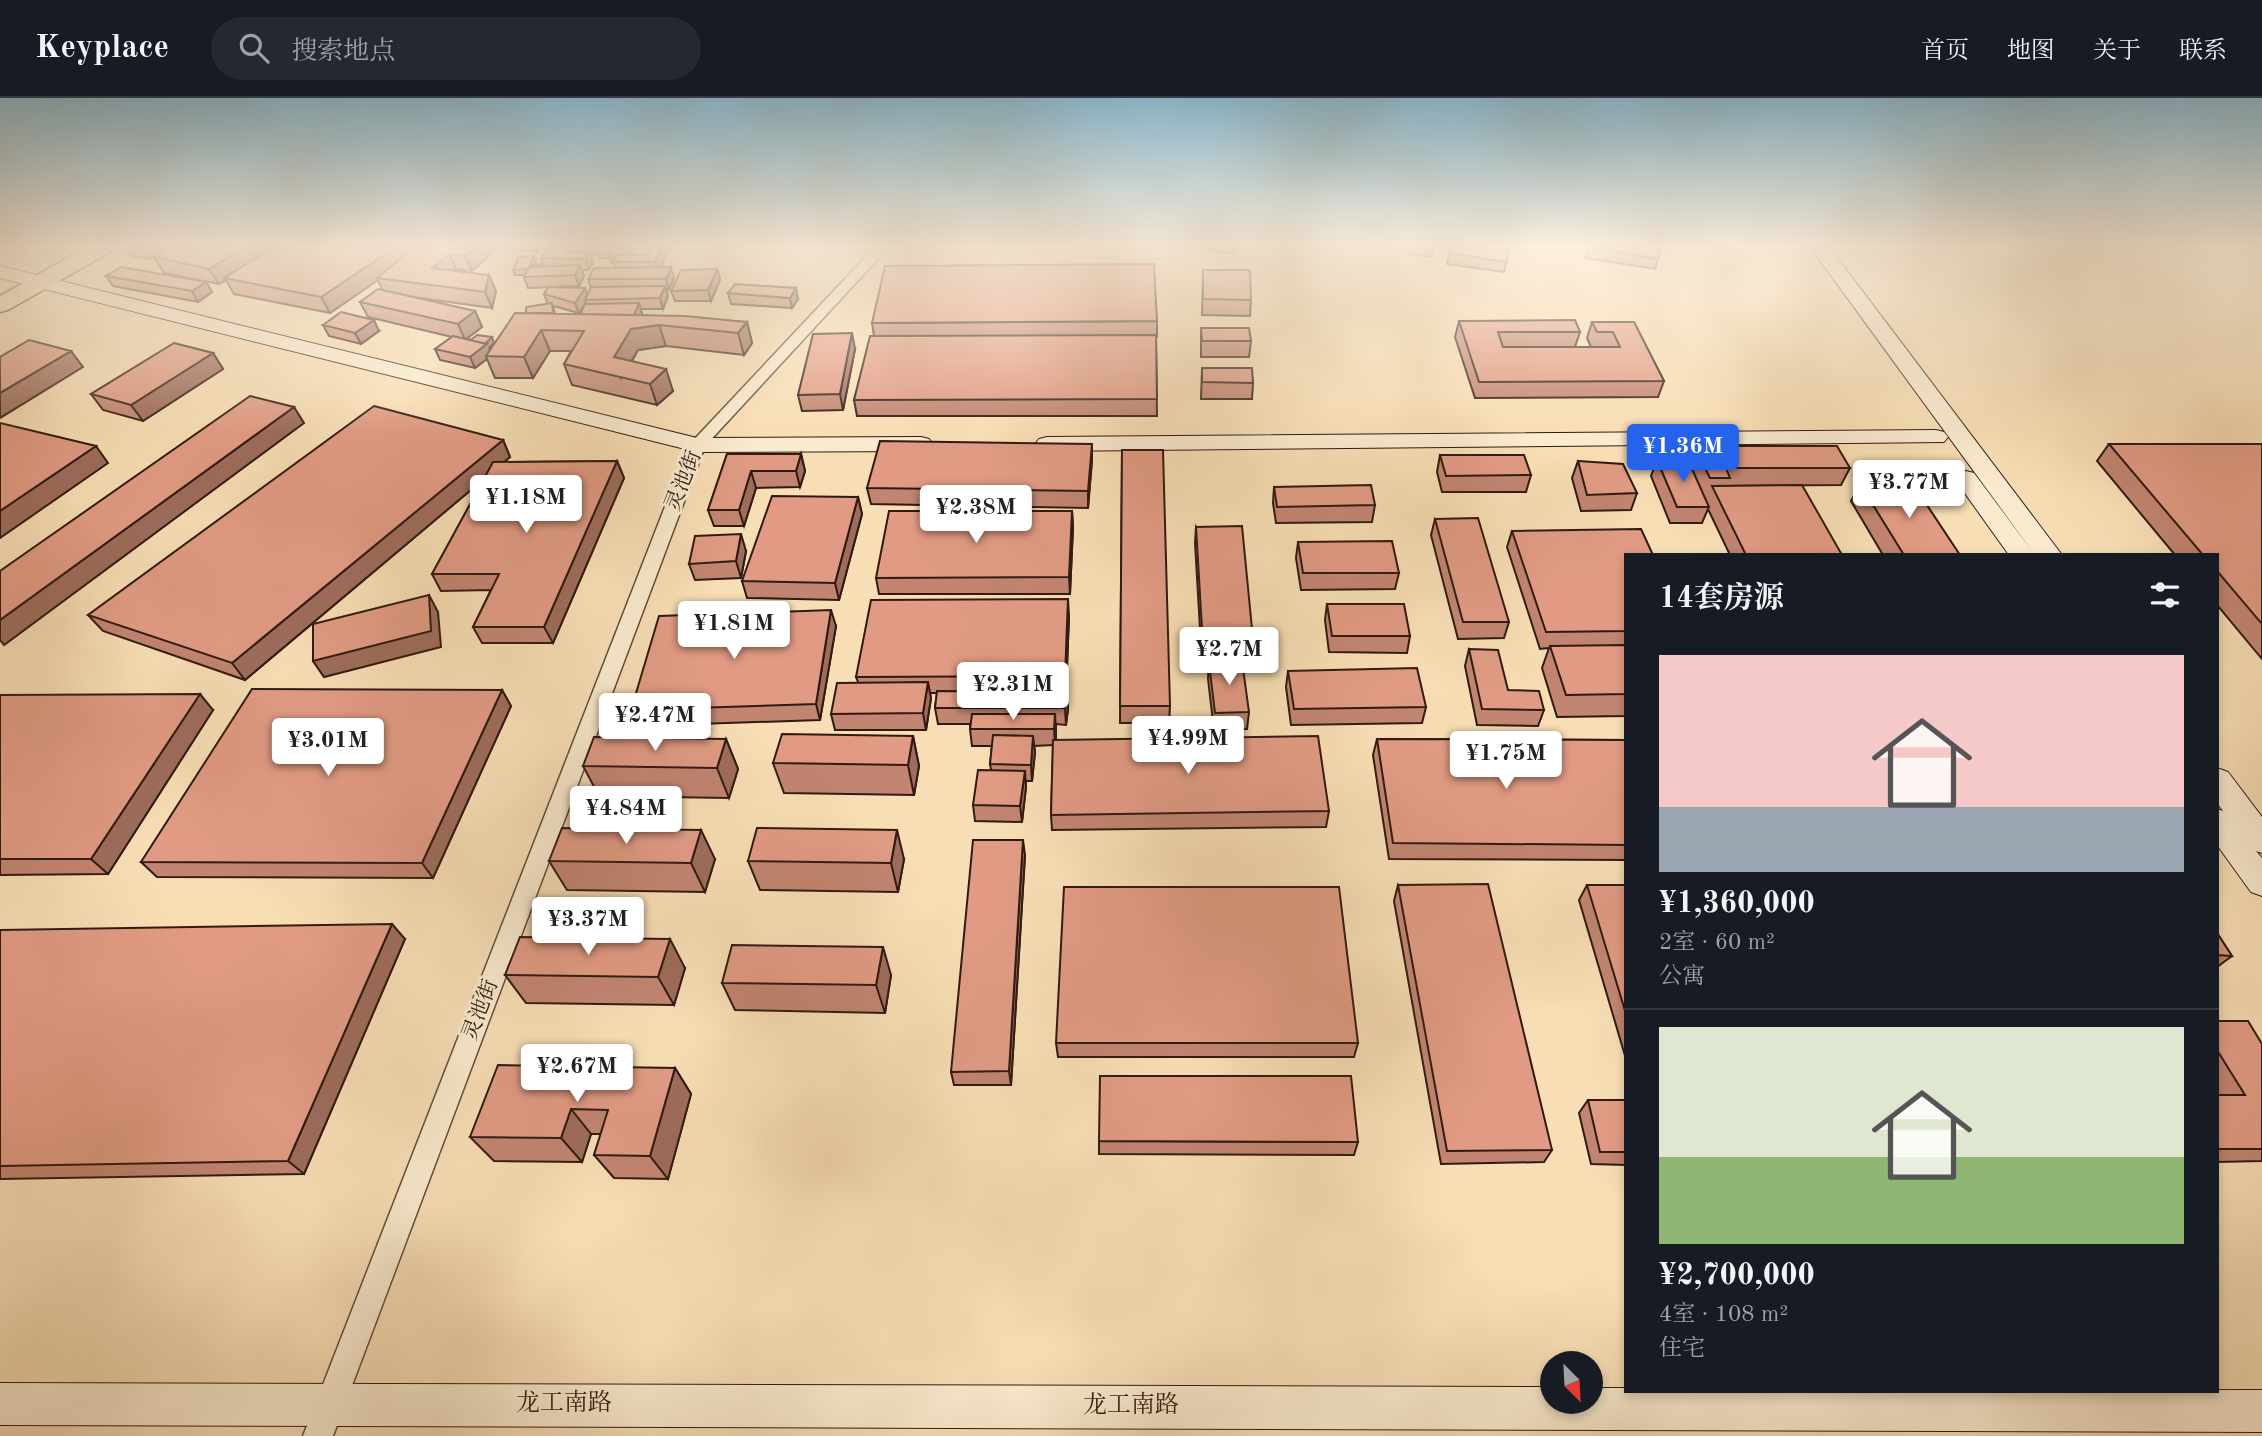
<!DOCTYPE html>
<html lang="zh">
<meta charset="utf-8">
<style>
body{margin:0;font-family:"Old Standard TT","Noto Serif SC",serif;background:#242831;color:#f1f3f6;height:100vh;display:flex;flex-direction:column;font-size:26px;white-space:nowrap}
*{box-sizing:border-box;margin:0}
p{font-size:23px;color:#9ea1a6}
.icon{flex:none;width:38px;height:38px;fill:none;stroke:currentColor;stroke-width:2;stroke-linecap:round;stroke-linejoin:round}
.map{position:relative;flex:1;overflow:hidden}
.drawer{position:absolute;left:1624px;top:455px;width:595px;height:840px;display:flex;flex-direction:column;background:#171b24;border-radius:0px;box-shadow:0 4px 10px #0003}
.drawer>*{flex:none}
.needle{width:46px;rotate:156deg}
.tools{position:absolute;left:1540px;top:1253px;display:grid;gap:14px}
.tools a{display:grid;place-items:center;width:63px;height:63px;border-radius:50%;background:#171b24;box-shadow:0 4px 10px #0003;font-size:35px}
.price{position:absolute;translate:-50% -60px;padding:0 16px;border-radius:7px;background:#fff;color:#222;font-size:23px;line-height:46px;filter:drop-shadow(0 2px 4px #0008)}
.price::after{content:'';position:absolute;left:50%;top:42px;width:21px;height:16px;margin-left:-10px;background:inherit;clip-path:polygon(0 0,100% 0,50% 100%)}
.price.on{background:#2563eb;color:#fff}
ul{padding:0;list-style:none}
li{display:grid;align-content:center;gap:14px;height:371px;padding:0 35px}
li+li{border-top:2px solid #363941}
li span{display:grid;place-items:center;height:217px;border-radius:0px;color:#555}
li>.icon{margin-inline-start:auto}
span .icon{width:126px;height:126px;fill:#fffc;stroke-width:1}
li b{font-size:30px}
h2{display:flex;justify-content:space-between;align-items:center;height:84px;padding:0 35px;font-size:30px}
header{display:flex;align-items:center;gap:42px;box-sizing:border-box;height:98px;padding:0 35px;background:#171b24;border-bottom:2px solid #363941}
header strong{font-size:33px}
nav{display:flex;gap:38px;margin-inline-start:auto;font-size:24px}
.search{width:490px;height:63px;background:#242831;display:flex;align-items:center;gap:18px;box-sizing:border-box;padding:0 24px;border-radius:38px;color:#9ea1a6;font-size:26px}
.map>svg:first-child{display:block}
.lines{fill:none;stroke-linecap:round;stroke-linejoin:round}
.street-casing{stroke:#624b3b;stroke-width:3}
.secondary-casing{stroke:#301a12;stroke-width:2}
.primary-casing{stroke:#301a12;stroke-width:3}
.street{fill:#faeacf;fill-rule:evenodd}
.secondary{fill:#faeacf;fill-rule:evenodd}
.primary{fill:#f8deb5;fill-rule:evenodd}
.wall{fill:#c28572;stroke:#301a12;stroke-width:2;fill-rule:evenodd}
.shaded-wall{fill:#9e6c5c;stroke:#301a12;stroke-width:2}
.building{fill:#e19b84;stroke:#301a12;stroke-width:2}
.labels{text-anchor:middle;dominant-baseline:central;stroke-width:6;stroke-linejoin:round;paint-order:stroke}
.street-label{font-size:21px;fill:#301a12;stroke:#faeacf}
.near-street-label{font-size:24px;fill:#301a12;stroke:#faeacf}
</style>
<header>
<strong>Keyplace</strong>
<div class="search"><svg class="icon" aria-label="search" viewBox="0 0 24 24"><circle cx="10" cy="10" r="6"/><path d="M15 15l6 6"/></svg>搜索地点</div>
<nav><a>首页</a><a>地图</a><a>关于</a><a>联系</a></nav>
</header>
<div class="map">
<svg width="2262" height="1338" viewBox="0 0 2262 1338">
<rect width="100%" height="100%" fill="#f8deb5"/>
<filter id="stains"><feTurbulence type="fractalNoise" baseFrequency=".00286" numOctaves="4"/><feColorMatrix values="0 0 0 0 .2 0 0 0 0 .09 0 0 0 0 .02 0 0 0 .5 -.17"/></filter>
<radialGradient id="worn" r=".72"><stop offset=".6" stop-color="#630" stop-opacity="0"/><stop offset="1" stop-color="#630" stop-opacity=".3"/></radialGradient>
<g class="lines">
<defs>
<path id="street" d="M875,149H889L705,348L333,1338H303L689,347Z"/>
<path id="secondary" d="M1810,149H1829L2062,457H2035Z
M0,168L697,340L921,339L929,341L933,346L929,351L921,353L697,354L0,180Z
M1936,332L1944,334L1948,339L1944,344L1047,353L1039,351L1035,346L1039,341L1047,339Z
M1966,373L1974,375L2035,457H2009L1954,380L1958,375Z
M2217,670L2228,674L2262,719V755L2256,753L2262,760V798L2251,794L2217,747V711L2223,713L2217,705Z
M0,1285L1552,1289V1304H1591V1290H1626V1293L2262,1292V1334L0,1327Z"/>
<path id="primary" d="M87,149H113L110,154L8,212L0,214V198Z"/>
</defs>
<use href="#street" class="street-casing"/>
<use href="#secondary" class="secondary-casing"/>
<use href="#primary" class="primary-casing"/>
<use href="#street" class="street"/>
<use href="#secondary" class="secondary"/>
<use href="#primary" class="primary"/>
</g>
<path class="wall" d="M125,149H170L150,161L131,158Z
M172,149H541L537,154L490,150L492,155L472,173L456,171L455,172L496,193L492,210L412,199L475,213L482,229L466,241L494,245L489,250L490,252L526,215L548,206L544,196L585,190L587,198L591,190L588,181L615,170L614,165H611L609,160H600L598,156H590L593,165L588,172H581L584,178L579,188L528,190L524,179L525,177H515L513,172L534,158L536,163L534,166L544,169L541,160L549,149H548H578L579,152L578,154H585L584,150L585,149H634L629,157H647L651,149H670L660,169L674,180L669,191H666L668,198L663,211H641L642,217L747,224L752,245L744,257L666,248L638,252L632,263L673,293L657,307L572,287L564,266L571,253H550L533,280H495L487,261L475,270L440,262L435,251L452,239L368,219L360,204L383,193L378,182L330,215L234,196L226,182L219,186L164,175L154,159ZM585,206L580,216H555L553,208L579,215Z
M1191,149H1239L1234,156Z
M1409,149H1434L1431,159L1408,156Z
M1451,149L1509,151L1504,174L1447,166Z
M1588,149L1658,161L1655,171L1585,160Z
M717,171L720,182L711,203H675L671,193Z
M1203,172L1251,202L1250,218L1202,217Z
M106,178L206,184L212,194L198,204L113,188Z
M728,195L798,201L792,210L731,206Z
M1157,223V239H1156L1157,318H857L854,302L874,238L872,225Z
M1459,223L1580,234L1575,249H1591L1587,240L1592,224H1634L1664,283L1658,299L1475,300L1455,239Z
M323,227L379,233L361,246L329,238Z
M1201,230L1251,243L1249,259H1201Z
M855,251L843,312L802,313L798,297Z
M213,255L223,271L143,323L103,312L91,296Z
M1202,270L1253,285L1252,301H1201Z
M503,342L510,359L504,364L617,363L624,380L553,545H482L473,529L491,492L441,493L432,476L484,381L245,582L103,533L88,517Z
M2109,346H2262V561L2217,507V457H2175L2097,363Z
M1694,348L1850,370L1841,387L1727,388L1842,457H1730L1708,411L1702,425H1670L1651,378L1657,362H1688Z
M1122,352L1170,608L1169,625H1120Z
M727,356H801L805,373L800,389L756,390L744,428H714L708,412Z
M1440,357L1531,377L1526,394H1442L1437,374Z
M1092,362L1088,410L871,406L867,390Z
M1578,363L1637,395L1631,412L1581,413L1572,380Z
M1860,386L1960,457H1883L1851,403Z
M1274,389L1375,407L1372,424L1276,425L1273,405Z
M858,399L862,416L839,502L747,500L742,483Z
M1072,413L1073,429L1070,496H879L876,480Z
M1435,421L1509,524L1504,540L1458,541L1431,437Z
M1196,429L1252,531L1250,548H1201L1195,445Z
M1512,433L1626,457V618L1557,619L1542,570L1549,550L1540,551L1507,449Z
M1298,444L1399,475L1395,491L1301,492L1296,460Z
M746,453L741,480L695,482L689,466Z
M1327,506L1410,538L1407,555L1329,554L1325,522Z
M1069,518L1066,594L1068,611L1066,627L1056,626V642L1329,713L1326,729L1052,732L1051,717L1053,647L1034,648L1035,654L1032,683H1026V689L1022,724L975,723L973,707L991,672L990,666L992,648H972L970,631V626H938L935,610L937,595H930L931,600L926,632H835L831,616L858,584L856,579Z
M836,528L820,622L639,628L631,612Z
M1469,551L1508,592L1544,612L1538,628L1477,627L1465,568Z
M1209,565L1249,614L1247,631L1214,632L1208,581Z
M1288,573L1426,609L1422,625L1291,627L1286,589Z
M502,592L511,608L433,780L157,779L141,764Z
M0,597L213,612L108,776L0,777Z
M913,638L919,668L914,697L784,695L773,665Z
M726,641L738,671L729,700L599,698L583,668Z
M1377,641L1626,642V762L1389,761L1373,657Z
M1025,757L1011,987H954L951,974Z
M715,761L705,794L567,792L549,763Z
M904,761L898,794L760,792L748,763Z
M1398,787L1552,1052L1544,1064L1441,1066L1394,803Z
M1587,787H1626V961L1579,802Z
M0,832L405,841L304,1076L0,1081Z
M2217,835L2232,858L2217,869Z
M685,870L674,907L526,905L505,877Z
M891,877L885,915L735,912L722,885Z
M2217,923L2262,946V1063L2217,1064Z
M1056,945H1358L1354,959H1058Z
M675,970L691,996L668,1081L614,1080L594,1057L601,1036H591L582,1064L494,1063L470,1039Z
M1588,1002H1626V1067L1591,1066L1579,1015Z
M1099,1043L1358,1044L1354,1057L1099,1056Z"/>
<path class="shaded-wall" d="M142,149H170L150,161Z
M246,149H276L224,180L226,182L219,186L209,171Z
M396,149H426L377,180L378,182L330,215L321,199Z
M476,149H490L492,155L472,173L465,158Z
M534,149H541L537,154Z
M570,149H578L579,152L573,161L567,154Z
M612,149H617L610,160L608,155Z
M629,149H634L624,164L622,160Z
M662,149H670L658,174L655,164Z
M1234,149H1239L1234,156Z
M590,154L593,165L588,172L585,161Z
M449,156L456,171L439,185L432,170Z
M534,158L536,163L532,172L530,167Z
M580,167L584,178L579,188L575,177Z
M671,169L674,180L669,191L666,181Z
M717,171L720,182L711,203L708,192Z
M489,177L496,193L492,210L485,194Z
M206,184L212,194L198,204L192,193Z
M665,188L668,198L663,211L660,200Z
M585,190L588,201L585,202L586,204L579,215L575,205Z
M796,190L798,201L792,210L790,200Z
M639,205L642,216L636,229L633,219Z
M475,213L482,229L465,242L458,226Z
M374,222L379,233L361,246L355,235Z
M747,224L752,245L744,257L738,235Z
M659,227L666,248L638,252L621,280L614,259L631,231Z
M541,232L550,253L533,280L524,259Z
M852,235L855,251L843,312L840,296Z
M492,239L494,245L489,250L492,257L486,258L487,261L475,270L470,259Z
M71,253L83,269L0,320V295Z
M213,255L223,271L143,323L131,307Z
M666,271L673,293L657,307L650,286Z
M294,309L304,325L4,547L0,542V522Z
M503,342L510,359L245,582L232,565Z
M1092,346V362L1088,410V393Z
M96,348L108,365L0,440V413Z
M801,356L805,373L800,389L796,373Z
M617,363L624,380L553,545L544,529Z
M751,373L756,390L744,428L739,412Z
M858,399L862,416L839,502L835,485Z
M1072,413L1073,429L1070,496L1069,479Z
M741,436L746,453L741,480L736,463Z
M429,497L438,514L441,549L324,579L313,563Z
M1068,501L1069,518L1066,594L1065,578Z
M831,512L836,528L820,622L816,606Z
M928,584L931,600L926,632L923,615Z
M502,592L511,608L433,780L422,765Z
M1067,594L1068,611L1066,627L1065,610Z
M200,596L213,612L108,776L91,761Z
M1055,616L1056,632L1055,647L1054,631Z
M913,638L919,668L914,697L908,667Z
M1033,638L1035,654L1032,683L1031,667Z
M726,641L738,671L729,700L717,670Z
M1025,673L1026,689L1022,724L1020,708Z
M701,732L715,761L705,794L691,765Z
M897,732L904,761L898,794L891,765Z
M1023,742L1025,757L1011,987L1009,973Z
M392,826L405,841L304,1076L288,1063Z
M670,841L685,870L674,907L658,879Z
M883,849L891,877L885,915L876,887Z
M675,970L691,996L668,1081L650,1058Z
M571,1011L591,1036L582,1064L561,1040Z"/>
<path class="building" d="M172,149H246L209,171L154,159Z
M274,149H396L321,199L224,180Z
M415,149H476L465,158L449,156L432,170L489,177L485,194L377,180Z
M549,149H570L567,154H590L585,161L541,160Z
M585,149H612L608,155L598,154L600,151L584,150Z
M616,149H629L624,157H617L616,160H609Z
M651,149H662L655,164H613L617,157H647Z
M1451,149H1492L1509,151L1507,164L1449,155Z
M1588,149H1645L1660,151L1658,161Z
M534,158L530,167L541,166L540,169H529L528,171L513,172L519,159Z
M1154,166L1157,223L872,225L885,168Z
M580,167L575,177L524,179L529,169Z
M121,169L206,184L192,193L106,178Z
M671,169L666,181H588L594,170Z
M717,171L708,192L671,193L681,172Z
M1203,172H1250L1251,202L1203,201Z
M735,186L796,190L790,200L728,195Z
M665,188L660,200L585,202L591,189Z
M548,189L585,190L575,205L544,196Z
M378,191L475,213L458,226L360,204Z
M552,205L553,215H526V209Z
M639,205L634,217L580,216L585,206Z
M341,214L374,222L355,235L323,227Z
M515,215L685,218L747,224L738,235L659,227L631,231L614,259L666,271L650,286L564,266L584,233L541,232L524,259L486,258Z
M1575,222L1580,234H1498L1503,249H1620L1613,234H1597L1592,224H1634L1664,283L1479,284L1459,223Z
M1201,230H1249L1251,243H1202Z
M852,235L840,296L798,297L813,236Z
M477,237L492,239L485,246L471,242Z
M1156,237L1157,301L854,302L870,238Z
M453,238L487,246L470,259L435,251Z
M29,242L71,253L0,295V259Z
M174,245L213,255L131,307L91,296Z
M1202,270H1252L1253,285L1202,284Z
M250,298L294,309L0,522V473Z
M374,308L503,342L232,565L88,517Z
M0,325L96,348L0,413Z
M880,343L1092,346L1088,393L867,390Z
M2109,346H2262V526L2217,473V457H2203Z
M1694,348H1837L1850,370H1726L1730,380H1710Z
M1122,352H1163L1170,608H1120Z
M727,356H801L796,373H751L739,412H708Z
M1440,357H1524L1531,377L1446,378Z
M1657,362H1688L1709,409H1677Z
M617,363L544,529H473L499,476H432L493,364Z
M1578,363L1623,366L1637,395L1587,397Z
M1860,386H1913L1960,457H1904Z
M1371,387L1375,407L1277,409L1274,389Z
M1802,387L1842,457H1746L1712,388Z
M772,398L858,399L835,485L742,483Z
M889,413H1072L1069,479L876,480Z
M1478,420L1509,524H1463L1435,421Z
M1242,428L1252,531H1202L1196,429Z
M1641,431L1653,457H1626V533L1546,534L1512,433Z
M741,436L736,463L689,466L695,438Z
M1392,443L1399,475H1303L1298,444Z
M429,497L431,533L313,563V526Z
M1068,501L1065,578L856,579L871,502Z
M1327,506H1404L1410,538H1332Z
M831,512L816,606L631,612L659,518Z
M1626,547V596L1566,597L1550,548Z
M1469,551L1498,552L1508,592L1539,593L1544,612L1482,611Z
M1242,563L1249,614L1215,615L1209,565Z
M1417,570L1426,609L1294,611L1288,573Z
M928,584L923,615L831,616L837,585Z
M252,591L502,592L422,765L141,764Z
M937,593L1067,594L1065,610H935Z
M200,596L91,761H0V597Z
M972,616H1055L1054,631H970Z
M782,636L913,638L908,667L773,665Z
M993,637L1033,638L1031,667L990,666Z
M1318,638L1329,713L1051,717L1053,642Z
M594,639L726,641L717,670L583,668Z
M1377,641L1626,642V747L1393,745Z
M978,672L1025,673L1020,708L973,707Z
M562,730L701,732L691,765L549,763Z
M757,730L897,732L891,765L748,763Z
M973,742H1023L1009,973L951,974Z
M1488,786L1552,1052L1447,1053L1398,787Z
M1587,787H1626V916Z
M1064,789H1339L1358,945H1056Z
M392,826L288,1063L0,1068V832Z
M2217,835L2232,858L2217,857Z
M520,839L670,841L658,879L505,877Z
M732,847L883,849L876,887L722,885Z
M2217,923H2248L2262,946V1051H2217V997H2245L2217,952Z
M498,967L675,970L650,1058L594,1057L608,1012L571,1011L561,1040L470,1039Z
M1100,978H1351L1358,1044L1099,1043Z
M1588,1002H1626V1054H1600Z"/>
<linearGradient id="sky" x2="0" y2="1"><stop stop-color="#8bb8ce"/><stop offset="0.44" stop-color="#fcf0de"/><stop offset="1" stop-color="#fcf0de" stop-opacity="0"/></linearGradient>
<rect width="2262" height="336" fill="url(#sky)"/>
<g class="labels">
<g class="street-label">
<text transform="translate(684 383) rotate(-68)">灵池街</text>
<text transform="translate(481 912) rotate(-69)">灵池街</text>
</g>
<g class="near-street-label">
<text x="564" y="1306">龙工南路</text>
<text x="1131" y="1308">龙工南路</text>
</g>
</g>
<rect width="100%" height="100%" filter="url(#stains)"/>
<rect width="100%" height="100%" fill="url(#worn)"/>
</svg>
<div class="tools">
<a><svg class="needle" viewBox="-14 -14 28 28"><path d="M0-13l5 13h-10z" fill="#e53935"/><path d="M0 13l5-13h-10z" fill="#9ea1a6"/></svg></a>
</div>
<b class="price on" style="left:1683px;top:386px">¥1.36M</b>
<b class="price" style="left:1909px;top:422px">¥3.77M</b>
<b class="price" style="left:526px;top:437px">¥1.18M</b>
<b class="price" style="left:976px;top:447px">¥2.38M</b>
<b class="price" style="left:734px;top:563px">¥1.81M</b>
<b class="price" style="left:1229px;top:589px">¥2.7M</b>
<b class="price" style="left:1013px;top:624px">¥2.31M</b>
<b class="price" style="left:655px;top:655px">¥2.47M</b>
<b class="price" style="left:1188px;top:678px">¥4.99M</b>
<b class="price" style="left:328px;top:680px">¥3.01M</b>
<b class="price" style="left:1506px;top:693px">¥1.75M</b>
<b class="price" style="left:626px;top:748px">¥4.84M</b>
<b class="price" style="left:588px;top:859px">¥3.37M</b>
<b class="price" style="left:577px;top:1006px">¥2.67M</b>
<section class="drawer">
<h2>14套房源<svg class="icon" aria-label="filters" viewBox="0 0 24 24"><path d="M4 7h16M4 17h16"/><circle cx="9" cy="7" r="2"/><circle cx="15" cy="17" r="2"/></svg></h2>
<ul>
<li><span style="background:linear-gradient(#f6c9c9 70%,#9aa5b1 0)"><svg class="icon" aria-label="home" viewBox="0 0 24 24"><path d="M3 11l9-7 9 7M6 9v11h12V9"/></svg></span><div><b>¥1,360,000</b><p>2室 · 60 m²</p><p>公寓</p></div></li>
<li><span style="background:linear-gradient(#dfe7d0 60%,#8fb573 0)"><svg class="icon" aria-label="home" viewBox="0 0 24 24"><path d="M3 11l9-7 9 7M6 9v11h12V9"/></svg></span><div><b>¥2,700,000</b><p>4室 · 108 m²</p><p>住宅</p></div></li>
</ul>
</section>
</div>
